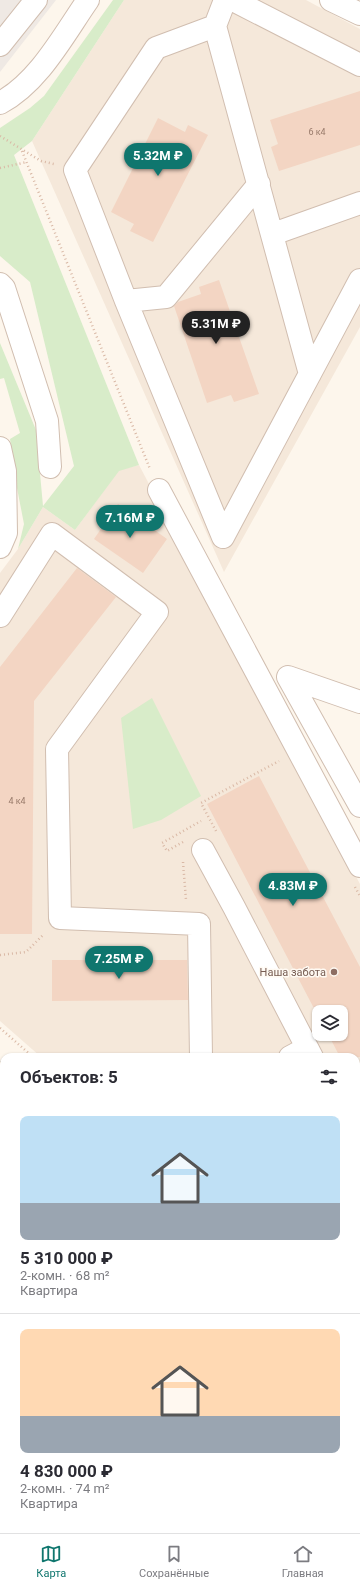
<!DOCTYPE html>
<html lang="ru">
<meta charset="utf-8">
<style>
body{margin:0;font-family:Roboto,sans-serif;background:#f7f7f7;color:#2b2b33;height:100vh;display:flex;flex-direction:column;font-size:15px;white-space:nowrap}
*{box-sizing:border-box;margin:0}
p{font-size:13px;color:#7c7c81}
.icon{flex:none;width:22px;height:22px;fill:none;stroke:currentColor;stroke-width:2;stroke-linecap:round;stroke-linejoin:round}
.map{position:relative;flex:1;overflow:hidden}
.side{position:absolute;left:0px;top:1053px;width:360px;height:480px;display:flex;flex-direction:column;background:#fff;border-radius:12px 12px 0 0;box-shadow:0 1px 3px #0004}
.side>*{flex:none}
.tools{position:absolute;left:312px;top:1005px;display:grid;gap:8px}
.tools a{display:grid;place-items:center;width:36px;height:36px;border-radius:8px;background:#fff;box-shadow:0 1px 3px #0004;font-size:20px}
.price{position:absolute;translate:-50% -34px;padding:0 9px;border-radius:14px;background:#0f766e;color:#fff;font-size:13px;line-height:26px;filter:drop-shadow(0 1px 2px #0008)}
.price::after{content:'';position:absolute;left:50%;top:24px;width:12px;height:9px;margin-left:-6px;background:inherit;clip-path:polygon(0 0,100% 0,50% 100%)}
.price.active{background:#222;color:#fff}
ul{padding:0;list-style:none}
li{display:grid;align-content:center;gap:8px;height:212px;padding:0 20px}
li+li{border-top:1px solid #e1e1e2}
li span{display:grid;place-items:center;height:124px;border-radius:8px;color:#555}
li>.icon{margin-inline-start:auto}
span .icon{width:72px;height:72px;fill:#fffc;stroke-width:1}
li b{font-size:17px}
h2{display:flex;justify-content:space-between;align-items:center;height:48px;padding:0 20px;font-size:17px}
.menu{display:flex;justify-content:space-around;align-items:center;height:56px;border-top:1px solid #e1e1e2;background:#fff;font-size:11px;color:#7c7c81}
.menu a{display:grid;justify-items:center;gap:2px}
.menu .active{color:#0f766e}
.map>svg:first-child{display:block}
.residential{fill:#f5e8da;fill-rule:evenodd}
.industrial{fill:#efe9e4}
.green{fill:#d8ecc9}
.building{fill:#f3d5c3}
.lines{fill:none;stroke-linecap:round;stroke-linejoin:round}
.minor-casing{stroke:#d1beb0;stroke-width:24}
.major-casing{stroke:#dad1cd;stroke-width:24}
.path{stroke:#d9b8a5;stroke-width:2.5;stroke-dasharray:1 3;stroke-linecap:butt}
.minor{stroke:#fff;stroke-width:22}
.major{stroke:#fbd9a5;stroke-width:22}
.education-dot{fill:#8d6e63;stroke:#fffaf3;stroke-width:1.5}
.labels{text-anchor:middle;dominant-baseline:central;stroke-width:3;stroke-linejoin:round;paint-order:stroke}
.number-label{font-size:9px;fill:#987a6a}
.education-label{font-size:11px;fill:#785e54;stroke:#fffaf3;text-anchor:end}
</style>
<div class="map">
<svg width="360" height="1533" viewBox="0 0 360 1533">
<rect width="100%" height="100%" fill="#fdf6ec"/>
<path class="residential" d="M124,0H306L360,29V327L224,572L32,141Z
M139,465L360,884V1278L356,1275V1057H41L0,1021V573L18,549L43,507L75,530L119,470ZM319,1012H341V1034H319Z
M0,1102L4,1106V1529H356V1355L360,1357V1533H0Z"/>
<path class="industrial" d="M0,0H56L0,72Z"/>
<path class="green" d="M113,0H124L32,141L14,155L139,465L119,471L75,530L43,507L18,549L24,524L17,488L10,439L20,433L4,378L0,379V343L36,430L43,506L74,466L30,282L0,256V128L30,108L44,96Z
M152,698L201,796L161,820L133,829L121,718Z"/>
<path class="building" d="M360,91V145L279,171L271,147L278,144L270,120Z
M158,118L185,132L188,125L208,135L153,242L130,231L134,224L111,212Z
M219,280L259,394L234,402L231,395L207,403L174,306L178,302L201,294L199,287Z
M118,504L167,539L143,573L94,539Z
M77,568L116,597L34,701L32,934H0V667Z
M259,776L360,967V1057H340L328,1034H341V1012H319V1018L207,804Z
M52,960H187L188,1000L52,1001Z"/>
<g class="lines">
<defs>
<path id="minor" d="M225,0L215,26L310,374
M233,0L360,65
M331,0L360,14
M215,26L156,48L75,170L126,301L223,537
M0,45L36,0
M0,103C39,82 63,36 88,0
M273,234L360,203
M0,284L4,288L47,421L50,467
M126,301L166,297L259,184
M0,448L5,471L6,533L0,547
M159,490L360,866
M223,537L360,280
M0,616L52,534L157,612L57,749L60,918L199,924L201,1057
M360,702L288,677L360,806
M203,850L234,907L312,1057
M290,1057L307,1048
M356,1079L360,1077
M356,1218L357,1219
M0,1232L4,1226
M0,1256L4,1259
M356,1261L360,1264
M0,1463H4
M356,1496L360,1499
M113,1533V1529"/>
<path id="major" d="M0,1073L4,1077
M356,1318L360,1321"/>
</defs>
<use href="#minor" class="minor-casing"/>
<use href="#major" class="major-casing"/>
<path class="path" d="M0,136L41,161L54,164
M22,151L150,469
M0,168L27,162
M216,831L201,803L279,761
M183,842L167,851L162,843L201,821
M183,862L186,900
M355,887L360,896
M0,955L26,952L44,934
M0,1028L33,1057
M0,1144L4,1147
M356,1376L360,1379"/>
<use href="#minor" class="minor"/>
<use href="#major" class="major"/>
</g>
<circle class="education-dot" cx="334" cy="972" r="4"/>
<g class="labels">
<g class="number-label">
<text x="317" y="132">6 к4</text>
<text x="17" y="801">4 к4</text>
</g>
<g class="education-label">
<text x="326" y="972">Наша забота</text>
</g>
</g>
</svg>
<div class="tools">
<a><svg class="icon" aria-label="layers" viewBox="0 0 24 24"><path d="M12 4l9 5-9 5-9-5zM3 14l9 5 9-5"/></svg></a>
</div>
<b class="price" style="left:158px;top:177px">5.32M ₽</b>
<b class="price active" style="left:216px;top:345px">5.31M ₽</b>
<b class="price" style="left:130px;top:539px">7.16M ₽</b>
<b class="price" style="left:293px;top:907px">4.83M ₽</b>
<b class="price" style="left:119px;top:980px">7.25M ₽</b>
<section class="side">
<h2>Объектов: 5<svg class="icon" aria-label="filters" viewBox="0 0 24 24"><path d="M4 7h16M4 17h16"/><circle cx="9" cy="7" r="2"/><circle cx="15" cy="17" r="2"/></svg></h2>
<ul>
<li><span style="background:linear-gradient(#bfe0f5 70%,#9aa5b1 0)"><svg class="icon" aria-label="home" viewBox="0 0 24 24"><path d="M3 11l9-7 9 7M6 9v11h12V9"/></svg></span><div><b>5 310 000 ₽</b><p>2-комн. · 68 m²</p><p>Квартира</p></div></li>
<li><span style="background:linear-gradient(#ffd9b3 70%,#9aa5b1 0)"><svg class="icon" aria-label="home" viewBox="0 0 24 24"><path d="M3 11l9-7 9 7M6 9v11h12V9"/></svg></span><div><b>4 830 000 ₽</b><p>2-комн. · 74 m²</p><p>Квартира</p></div></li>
</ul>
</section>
</div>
<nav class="menu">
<a class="active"><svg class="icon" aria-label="map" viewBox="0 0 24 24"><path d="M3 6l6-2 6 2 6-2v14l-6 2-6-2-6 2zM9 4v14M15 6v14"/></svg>Карта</a>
<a><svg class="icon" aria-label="saved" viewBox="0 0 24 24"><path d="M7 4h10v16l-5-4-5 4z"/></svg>Сохранённые</a>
<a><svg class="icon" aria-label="home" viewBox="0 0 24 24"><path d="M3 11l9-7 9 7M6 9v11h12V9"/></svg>Главная</a>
</nav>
